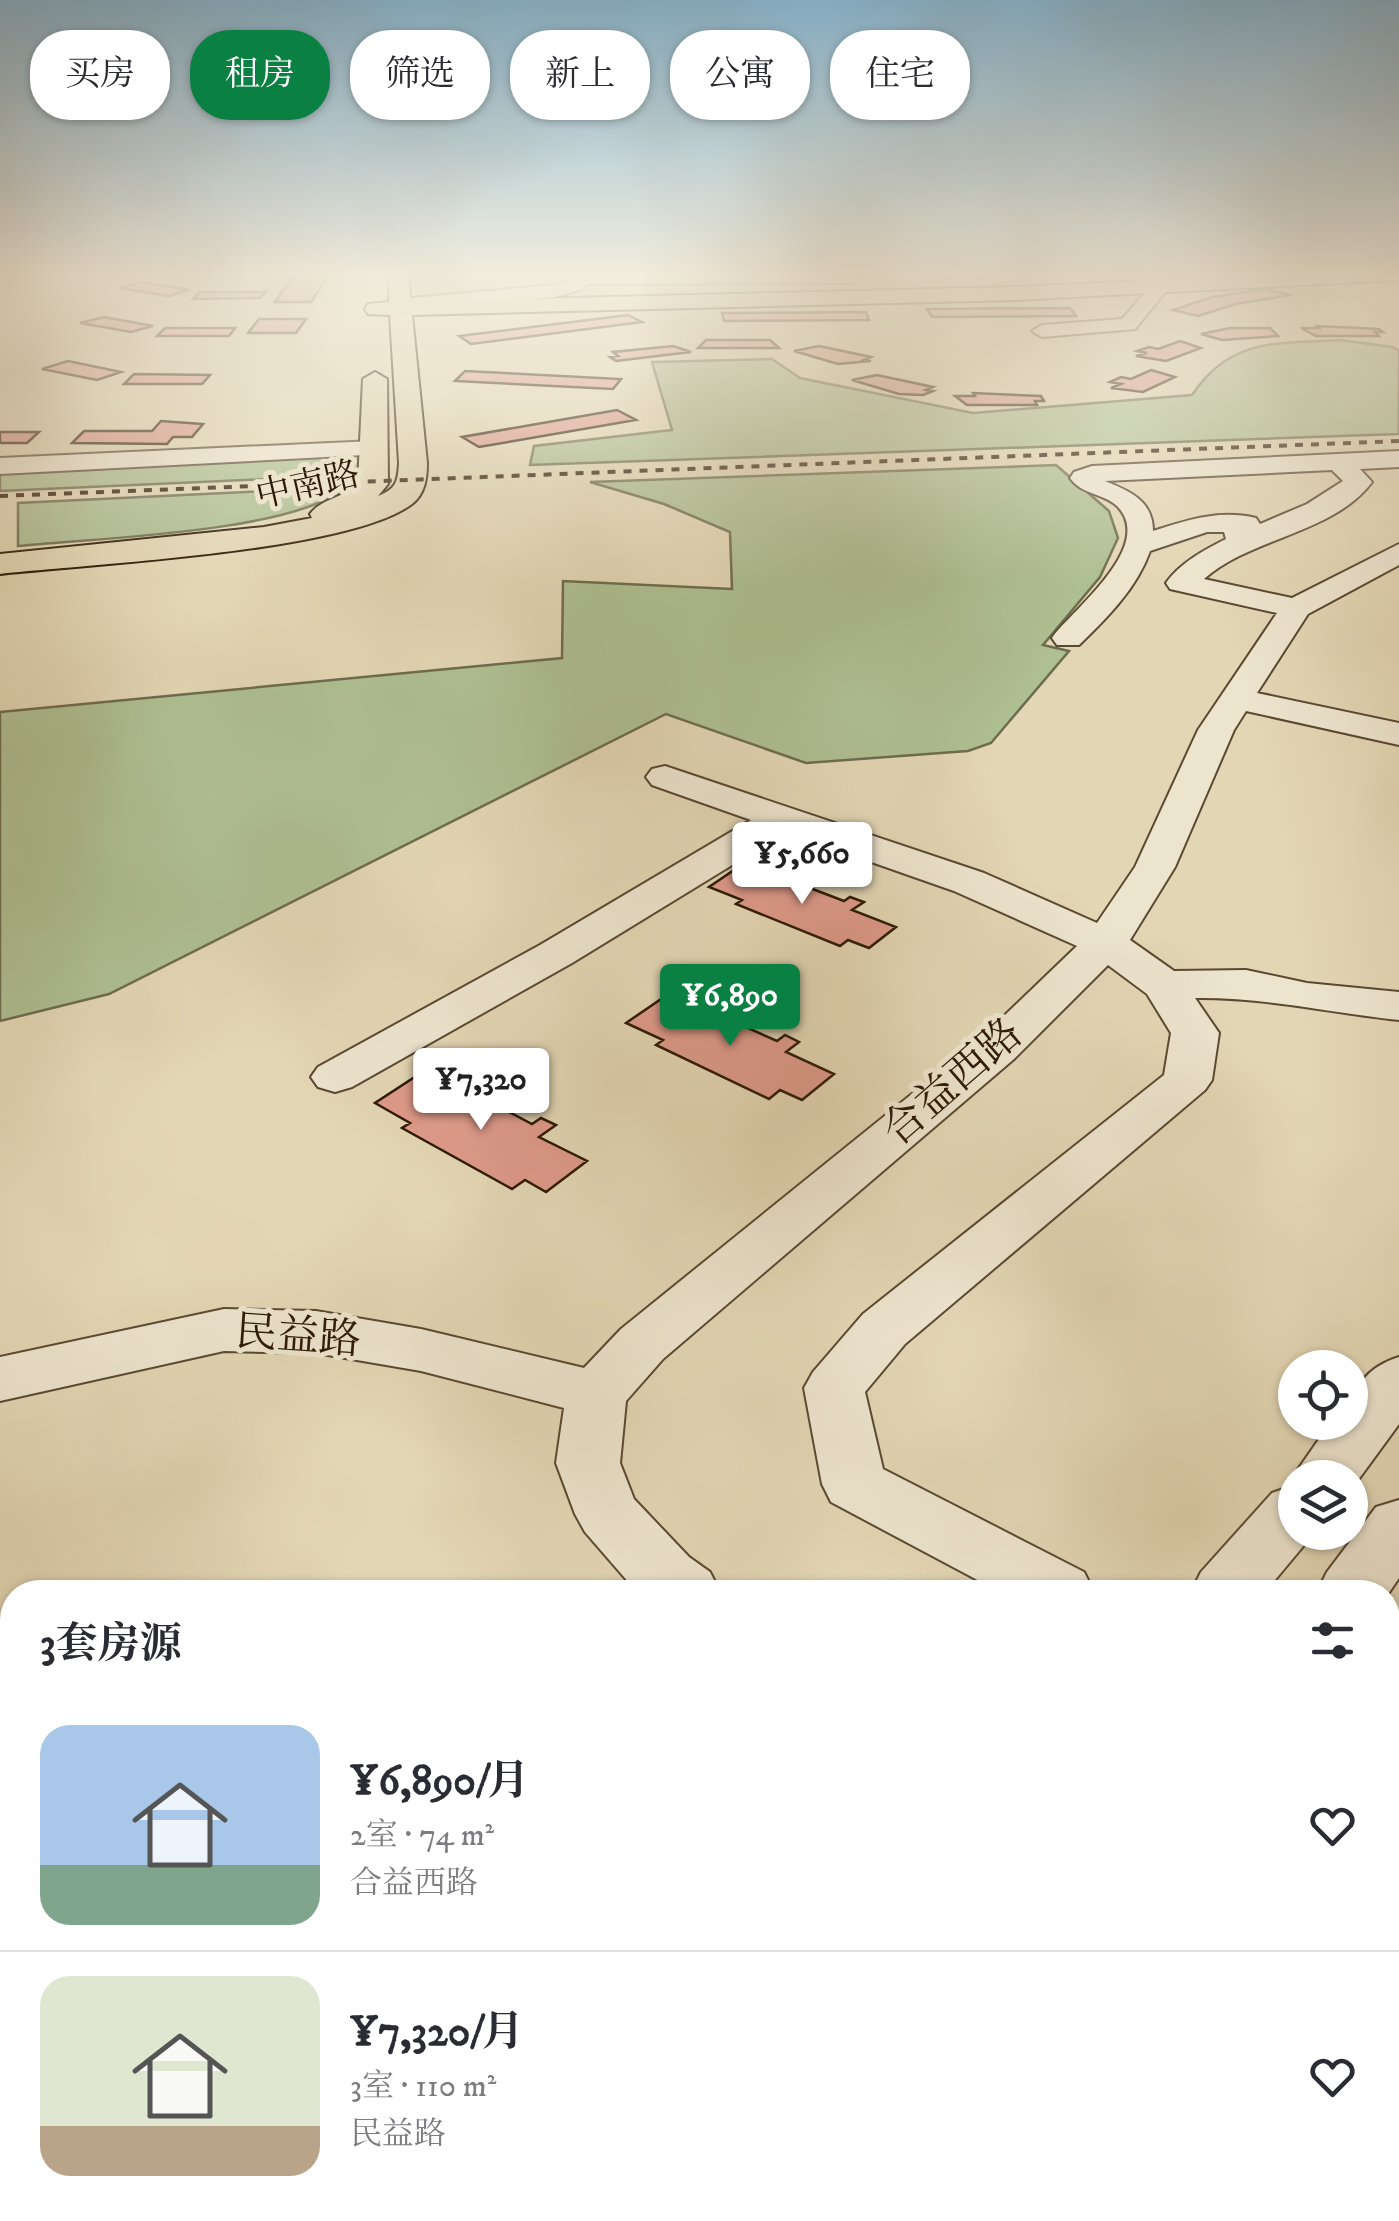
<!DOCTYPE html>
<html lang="zh">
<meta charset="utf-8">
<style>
body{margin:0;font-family:"IM FELL DW Pica","Noto Serif SC",serif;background:#f2f2f3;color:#2b2b33;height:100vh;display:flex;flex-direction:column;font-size:38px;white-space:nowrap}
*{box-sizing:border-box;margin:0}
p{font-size:32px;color:#7c7c81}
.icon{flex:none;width:55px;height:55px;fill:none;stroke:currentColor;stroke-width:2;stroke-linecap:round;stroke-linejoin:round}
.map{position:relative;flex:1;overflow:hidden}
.drawer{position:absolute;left:0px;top:1580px;width:1400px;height:642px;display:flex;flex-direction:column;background:#fff;border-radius:40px 40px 0 0;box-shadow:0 2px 8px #0004}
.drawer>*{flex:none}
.hud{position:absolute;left:30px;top:30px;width:1340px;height:90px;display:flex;gap:20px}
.fabs{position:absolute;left:1278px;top:1350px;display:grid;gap:20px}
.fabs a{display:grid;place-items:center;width:90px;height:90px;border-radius:50%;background:#fff;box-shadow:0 2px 8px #0004;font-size:50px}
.price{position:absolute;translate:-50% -85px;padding:0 22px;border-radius:10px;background:#fff;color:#222;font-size:32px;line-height:65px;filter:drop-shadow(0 2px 5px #0008)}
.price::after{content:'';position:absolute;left:50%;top:60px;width:30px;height:22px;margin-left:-15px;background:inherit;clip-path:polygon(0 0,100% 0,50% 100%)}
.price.current{background:#0b8043;color:#fff}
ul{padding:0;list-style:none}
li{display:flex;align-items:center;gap:30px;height:250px;padding:0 40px}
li+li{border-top:2px solid #e1e1e2}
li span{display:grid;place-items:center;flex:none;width:280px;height:200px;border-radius:30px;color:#555}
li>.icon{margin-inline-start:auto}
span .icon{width:120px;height:120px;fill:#fffc;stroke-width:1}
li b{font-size:42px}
h2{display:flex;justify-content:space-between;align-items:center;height:120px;padding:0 40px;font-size:42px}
.pill{padding:0 35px;border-radius:40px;background:#fff;box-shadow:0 2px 8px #0004;font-size:35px;line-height:90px}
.pill.current{background:#0b8043;color:#fff}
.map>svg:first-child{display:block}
.green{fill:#aebf92;stroke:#6e6c4c;stroke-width:2.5}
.building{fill:#de9a8a;stroke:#2d1a05;stroke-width:2.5}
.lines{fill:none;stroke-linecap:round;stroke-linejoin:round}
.minor-casing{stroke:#5a4931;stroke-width:4}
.major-casing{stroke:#2d1a05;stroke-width:4}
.minor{fill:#ede4ce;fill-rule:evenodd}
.major{fill:#e3d6b4;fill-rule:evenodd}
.rail{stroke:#2d1a05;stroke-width:4;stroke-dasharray:8 8;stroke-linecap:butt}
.labels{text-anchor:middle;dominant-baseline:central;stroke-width:10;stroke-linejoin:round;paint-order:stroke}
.far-street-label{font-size:35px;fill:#2d1a05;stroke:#ede4ce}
.street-label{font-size:42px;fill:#2d1a05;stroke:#ede4ce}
</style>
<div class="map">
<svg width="1399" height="2221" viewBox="0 0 1399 2221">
<rect width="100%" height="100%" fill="#e3d6b4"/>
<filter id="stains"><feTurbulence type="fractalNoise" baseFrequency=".002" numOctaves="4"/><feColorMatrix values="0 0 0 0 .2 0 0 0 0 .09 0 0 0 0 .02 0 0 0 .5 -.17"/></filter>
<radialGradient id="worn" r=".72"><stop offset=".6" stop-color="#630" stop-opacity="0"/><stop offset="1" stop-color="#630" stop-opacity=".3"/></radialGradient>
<path class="green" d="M1340,340L1393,347L1399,351V434L530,465L534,446L672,430L652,362L772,359L800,378L973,413L1192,395C1231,337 1276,344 1340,340Z
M361,451L360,475L0,491V468Z
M1056,465L1109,511L1118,538L1100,577L1043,645L1069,651L991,743L968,751L806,763L666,714L109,994L0,1021V712L562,658L563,581L732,589L730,532L664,504L590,482Z
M346,487C293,533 94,538 18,546V503Z"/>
<path class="building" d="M296,272H331L311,302H275Z
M141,282L189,290L169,296L120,288Z
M1265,289L1291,295L1236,304L1198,316L1173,310L1212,297Z
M200,292H266L260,298L193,299Z
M1070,308L1076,316L932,317L927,309Z
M866,312L869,320L724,321L722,313Z
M628,315L642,322L471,344L459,336Z
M104,317L153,326L131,332L80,323Z
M259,319H306L296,333H248Z
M1317,326L1379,329L1383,332H1375L1379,336H1316L1301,328H1319Z
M165,328H235L229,336H157Z
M1230,328H1270L1278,336L1222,340L1201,334Z
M706,340H770L779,348H698Z
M1180,341L1201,348L1166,361L1136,356L1147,353L1137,351L1149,347L1158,349Z
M673,346L691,352L616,361L610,357L618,356L613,352Z
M819,346L871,357L864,360L871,361L838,364L794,351Z
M68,361L121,372L97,380L42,369Z
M1151,370L1175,377L1143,392L1111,388L1121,384L1110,382L1121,377L1131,379Z
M465,371L621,379L613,389L455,381Z
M134,374L210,375L202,384H124Z
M877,375L933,387L926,390L933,391L923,395L899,394L852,380Z
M973,393L1041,396L1044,401H1035L1037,405H967L955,396H975Z
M617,410L636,420L479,447L462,437Z
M161,421L203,424L192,437H173L167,444L72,443L84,431H152Z
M0,432H39L27,443H0Z
M743,864L781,879L789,874L808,881L802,885L844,901L850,897L864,902L852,910L896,927L869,948L848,940L840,946L736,904L742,900L709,887Z
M667,995L708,1013L717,1006L738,1016L732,1021L777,1041L785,1035L799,1042L786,1052L834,1074L802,1100L780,1090L769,1099L656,1045L663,1040L626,1023Z
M424,1071L464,1092L475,1084L496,1095L488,1101L532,1124L541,1118L556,1125L539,1137L587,1161L546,1192L525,1180L512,1189L402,1128L410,1123L375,1103Z
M12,1771V1874L0,1881V1778Z"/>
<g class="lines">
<defs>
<path id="minor" d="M573,271H852L861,277L852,283L586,284L583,289L555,297L401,311L391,305L401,299L554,285L568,281Z
M1152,271H1170L1167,290L1135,329L1042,337L1032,331L1042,325L1122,319L1148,289Z
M374,441L387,449L383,454L0,474V458Z
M1399,451V467L1360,469L1372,482C1333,534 1251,537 1204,579L1292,598L1399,544V565L1308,614L1257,693L1399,723V745L1246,711L1234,730L1175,867L1130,940L1174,971L1246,970L1307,983L1399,992V1020C1331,1013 1264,997 1195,998L1219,1033L1212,1080L1205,1090L905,1344L865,1392L883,1469L1084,1572L1094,1592H1000L831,1502L822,1484L804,1388L813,1372L863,1314L1164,1075L1171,1033L1147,994L1108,965L1014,1059L663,1359L626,1401L620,1463L634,1499L689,1557L710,1572L720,1592H637L585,1532L575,1514L556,1463L564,1408L421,1371L316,1353L224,1351L0,1401V1357L224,1309L316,1311L421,1329L584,1368L621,1329L980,1039L1077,946L954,891L786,832L572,963L352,1087L335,1092L318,1087L311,1077L318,1067L540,945L751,820L652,785L646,777L652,769L665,766L984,873L1097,923L1135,867L1198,730L1277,613L1170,589L1166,583C1180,563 1204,550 1226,539L1224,532H1207L1150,551C1137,588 1107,618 1079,645H1057L1052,638C1071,611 1157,546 1117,506C1103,493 1082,495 1070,478L1074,472L1092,466ZM1332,470L1343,481L1307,504L1260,524L1256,518C1220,509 1187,520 1153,531C1153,501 1130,491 1105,481Z
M1399,1357V1424L1350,1491V1478H1295V1483L1292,1478L1331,1422H1350C1350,1389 1367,1367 1399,1357Z
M1295,1485V1532H1315L1265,1592H1191L1201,1572L1272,1493Z
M1399,1500V1578L1388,1594L1317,1592L1327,1572L1376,1507Z
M1388,1626L1399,1630V1701L1388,1697Z
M1388,2054L1399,2058V2149L1388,2144Z"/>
<path id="major" d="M390,271L408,274L411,302L1015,287L1349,271H1399V280L1015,300L412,315L427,463C427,478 425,494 412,504C348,552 89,564 0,574V554L264,527L312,518L310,514C322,498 345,498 358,483L363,379L375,372L387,379L388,484L378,496C396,489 398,482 399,463L390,315L368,314L365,309L368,304L389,302Z"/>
</defs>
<use href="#minor" class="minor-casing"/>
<use href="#major" class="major-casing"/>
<use href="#minor" class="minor"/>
<use href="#major" class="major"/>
<path class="rail" d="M0,496L1399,441"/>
</g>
<linearGradient id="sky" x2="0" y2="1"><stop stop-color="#87b6d2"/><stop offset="0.47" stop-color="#f2eddd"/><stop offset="1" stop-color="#f2eddd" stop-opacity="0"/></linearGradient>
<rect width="1399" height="582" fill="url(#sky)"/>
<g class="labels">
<g class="far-street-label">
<text transform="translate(308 486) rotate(-13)">中南路</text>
</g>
<g class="street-label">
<text transform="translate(953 1083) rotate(-41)">合益西路</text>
<text transform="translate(298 1337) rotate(4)">民益路</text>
</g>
</g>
<rect width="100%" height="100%" filter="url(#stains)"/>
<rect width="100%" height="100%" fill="url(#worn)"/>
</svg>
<div class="fabs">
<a><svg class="icon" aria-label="locate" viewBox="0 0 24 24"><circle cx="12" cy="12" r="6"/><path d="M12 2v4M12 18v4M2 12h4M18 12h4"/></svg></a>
<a><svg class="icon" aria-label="layers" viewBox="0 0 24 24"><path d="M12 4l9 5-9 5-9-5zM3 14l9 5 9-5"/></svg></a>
</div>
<b class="price" style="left:802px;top:907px">¥5,660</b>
<b class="price current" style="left:730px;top:1049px">¥6,890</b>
<b class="price" style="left:481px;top:1133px">¥7,320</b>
<div class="hud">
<a class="pill">买房</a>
<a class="pill current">租房</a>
<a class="pill">筛选</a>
<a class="pill">新上</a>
<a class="pill">公寓</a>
<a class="pill">住宅</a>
</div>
<section class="drawer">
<h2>3套房源<svg class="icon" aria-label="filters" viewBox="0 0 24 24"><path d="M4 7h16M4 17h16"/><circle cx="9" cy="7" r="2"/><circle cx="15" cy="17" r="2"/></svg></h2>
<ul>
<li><span style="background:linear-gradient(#a9c7e8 70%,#7fa58c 0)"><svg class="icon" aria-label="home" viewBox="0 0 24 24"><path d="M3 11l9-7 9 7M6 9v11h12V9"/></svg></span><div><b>¥6,890/月</b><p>2室 · 74 m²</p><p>合益西路</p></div><svg class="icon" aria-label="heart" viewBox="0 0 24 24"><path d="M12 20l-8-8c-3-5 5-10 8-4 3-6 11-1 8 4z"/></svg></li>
<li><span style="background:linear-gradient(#dfe7d0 75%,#b9a48a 0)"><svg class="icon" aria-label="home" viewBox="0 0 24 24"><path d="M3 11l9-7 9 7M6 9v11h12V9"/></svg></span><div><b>¥7,320/月</b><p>3室 · 110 m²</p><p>民益路</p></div><svg class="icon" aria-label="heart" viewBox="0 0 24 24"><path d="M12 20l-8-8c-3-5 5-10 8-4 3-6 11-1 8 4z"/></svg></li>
</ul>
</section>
</div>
